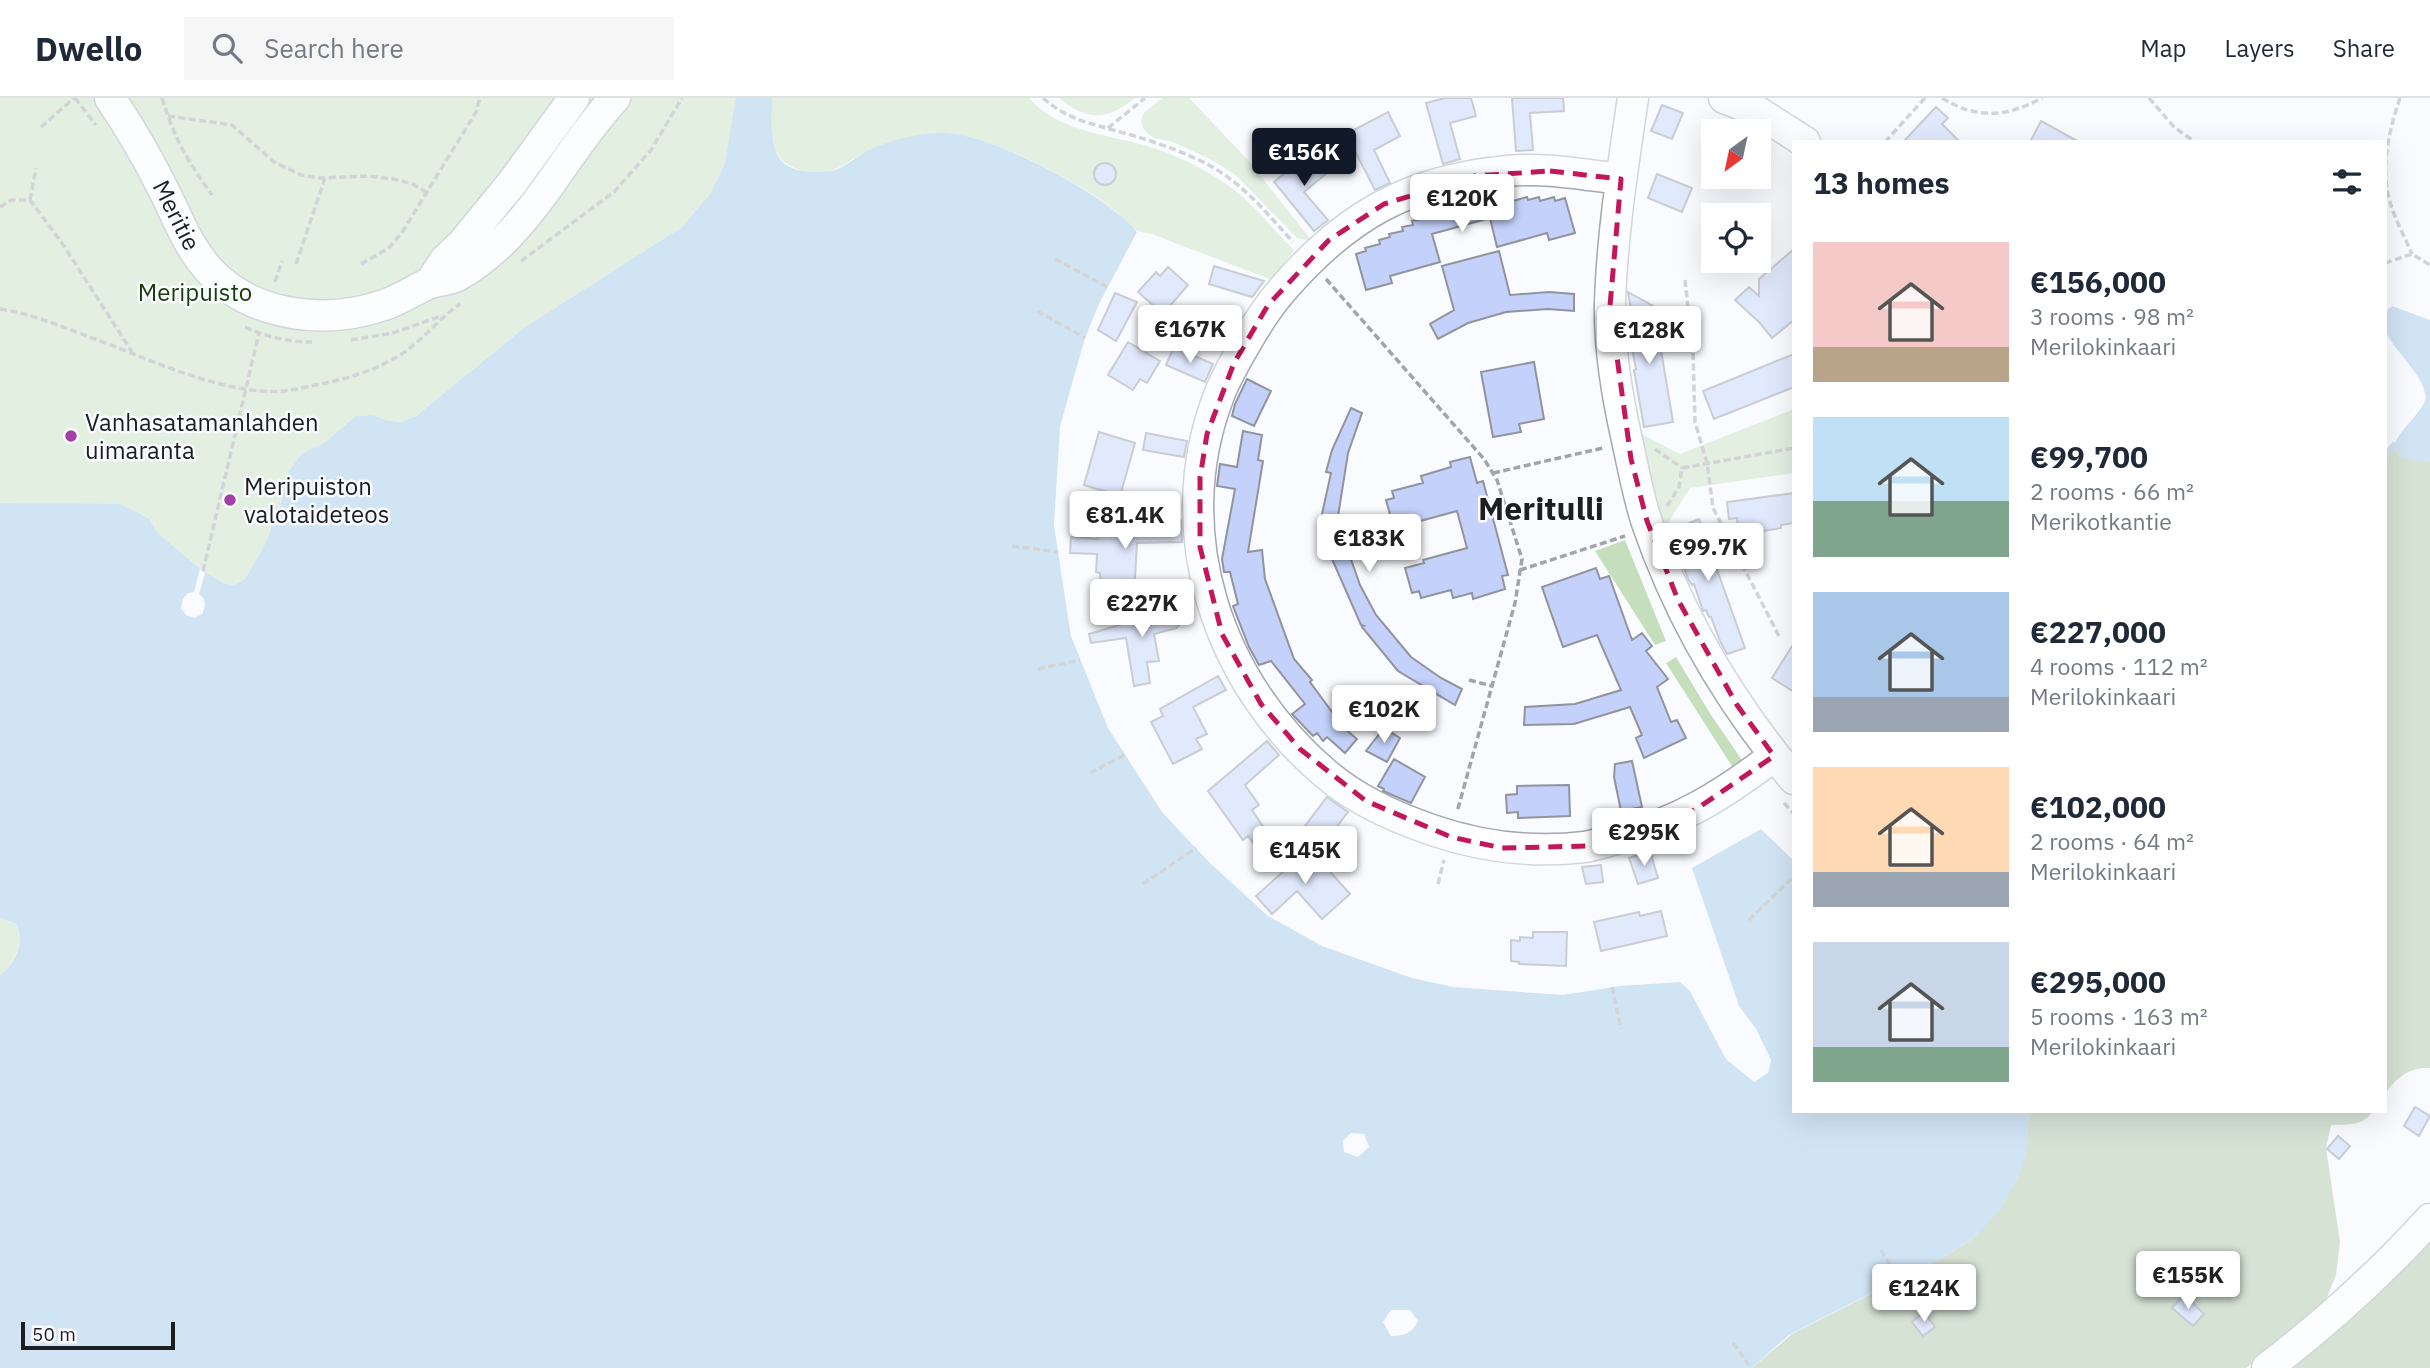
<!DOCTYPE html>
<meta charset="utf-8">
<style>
body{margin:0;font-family:"IBM Plex Sans",sans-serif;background:#f6f6f7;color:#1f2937;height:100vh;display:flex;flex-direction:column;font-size:26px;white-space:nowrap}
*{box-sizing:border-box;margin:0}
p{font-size:23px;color:#747a83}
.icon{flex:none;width:38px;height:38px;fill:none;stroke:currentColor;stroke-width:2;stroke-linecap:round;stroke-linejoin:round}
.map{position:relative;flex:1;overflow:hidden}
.panel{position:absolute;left:1792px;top:42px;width:595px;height:973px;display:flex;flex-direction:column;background:#fff;border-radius:0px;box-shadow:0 7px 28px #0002}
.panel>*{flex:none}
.needle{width:46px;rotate:213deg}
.buttons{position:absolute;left:1701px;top:21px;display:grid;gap:14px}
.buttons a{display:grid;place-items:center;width:70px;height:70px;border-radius:0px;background:#fff;box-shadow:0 7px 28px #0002;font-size:35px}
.scale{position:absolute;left:21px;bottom:18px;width:154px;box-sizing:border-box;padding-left:7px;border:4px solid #1d1e22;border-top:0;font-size:19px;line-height:24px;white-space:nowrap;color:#1d1e22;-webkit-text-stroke:5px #f9fbff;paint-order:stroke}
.price{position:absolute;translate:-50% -60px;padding:0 16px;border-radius:7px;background:#fff;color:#222;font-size:23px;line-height:46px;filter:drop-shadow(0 2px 4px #0008)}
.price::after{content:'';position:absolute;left:50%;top:42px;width:21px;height:16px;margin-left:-10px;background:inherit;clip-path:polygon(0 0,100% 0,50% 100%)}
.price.active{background:#111827;color:#fff}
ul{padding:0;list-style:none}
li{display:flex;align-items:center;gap:21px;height:175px;padding:0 21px}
li span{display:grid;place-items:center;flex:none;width:196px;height:140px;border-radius:0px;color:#555}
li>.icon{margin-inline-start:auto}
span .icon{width:84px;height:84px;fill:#fffc;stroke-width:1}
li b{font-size:30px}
h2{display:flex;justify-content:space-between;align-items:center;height:84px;padding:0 21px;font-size:30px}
header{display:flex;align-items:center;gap:42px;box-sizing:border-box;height:98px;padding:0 35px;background:#fff;border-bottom:2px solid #e0e1e3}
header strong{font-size:33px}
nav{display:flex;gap:38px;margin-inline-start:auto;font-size:24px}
.search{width:490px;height:63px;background:#f6f6f7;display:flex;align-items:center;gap:18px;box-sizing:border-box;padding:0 24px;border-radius:0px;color:#747a83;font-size:26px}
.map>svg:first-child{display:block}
.green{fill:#c5dfbc}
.forest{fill:#a8c49f}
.water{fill:#a1c8e6;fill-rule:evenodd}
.pier{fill:#f9fbff}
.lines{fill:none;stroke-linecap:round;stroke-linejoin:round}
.stream{stroke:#a1c8e6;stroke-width:6}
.building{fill:#c4d2fb;stroke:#91949d;stroke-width:2}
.minor-casing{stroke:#a3a7b0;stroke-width:33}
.path{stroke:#a3a4a8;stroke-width:3.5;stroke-dasharray:7 3.5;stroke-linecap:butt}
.minor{stroke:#fff;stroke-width:30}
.marked{fill:none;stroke:#c2185b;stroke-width:5;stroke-dasharray:14 9;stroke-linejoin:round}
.poi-dot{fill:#a240a6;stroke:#f9fbff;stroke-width:2.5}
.labels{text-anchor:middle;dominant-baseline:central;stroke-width:5;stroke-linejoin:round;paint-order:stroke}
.street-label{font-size:24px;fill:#1d1e22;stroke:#f9fbff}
.park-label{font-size:24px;fill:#173d08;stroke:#f9fbff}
.poi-label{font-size:24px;fill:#1d1e22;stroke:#f9fbff;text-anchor:start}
.district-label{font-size:32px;font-weight:bold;fill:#1d1e22;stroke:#f9fbff}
</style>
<header>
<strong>Dwello</strong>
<div class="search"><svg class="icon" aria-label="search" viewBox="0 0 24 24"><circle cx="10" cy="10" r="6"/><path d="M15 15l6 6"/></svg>Search here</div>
<nav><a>Map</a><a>Layers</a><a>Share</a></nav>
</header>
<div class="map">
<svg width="2430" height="1270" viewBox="0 0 2430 1270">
<rect width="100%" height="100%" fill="#f9fbff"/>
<path class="green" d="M0,0H736V8L725,65L710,96L682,129L525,229L416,318L401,324L384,322L372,317L356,318L324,345L301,356L289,373L280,407L265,446L245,481L233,487L224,485L200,471L157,434L149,421L139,415L119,407L0,405Z
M772,0H1029C1063,40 1127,36 1172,57C1192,65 1216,78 1233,91C1255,108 1274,133 1294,152L1272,182L1152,136C1127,133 1127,121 1109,108C1068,78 991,37 940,35C926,34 888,46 873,51C860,55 849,65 836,71C817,80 785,73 776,53C769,38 772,16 772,0Z
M1059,0H1135C1107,23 1087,23 1059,0Z
M1162,0H1189L1247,61L1312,143L1297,140L1237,78L1212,62L1173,44L1154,40L1148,36L1143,30L1141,23L1143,16Z
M1794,311V375L1690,390L1664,431L1641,336L1680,356Z
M1625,442L1666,543L1655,547L1595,453Z
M1676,559L1711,617L1744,665L1735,673L1666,565Z
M0,820L16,826C25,843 15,866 0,877Z"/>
<path class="forest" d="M2394,347L2400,359L2430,363V970C2409,969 2397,979 2385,996V353Z
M2029,1013H2373C2362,1029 2348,1026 2331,1027L2326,1050L2340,1144L2336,1177L2323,1209L2246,1270H1752L1792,1236L1949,1156L1975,1139L2007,1100L2029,1020Z
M2430,1121V1270H2268Z"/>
<path class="water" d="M736,0H772C772,20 768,52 785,66C796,75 819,75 832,73C844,70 857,58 869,52C889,43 914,36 936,35C985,31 1106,96 1137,134L1099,206L1085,240L1073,282L1060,329L1054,427L1071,538L1108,630L1162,714L1208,763L1268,818L1322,848L1412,880L1453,889L1563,897L1620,888L1680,884L1690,893L1726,961L1754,984L1768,975L1771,962L1756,931L1739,908L1692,770L1761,731L1794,763V1013H2029L2027,1052L2018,1081L1999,1113L1975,1139L1949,1156L1789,1237L1752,1270H0V877C16,866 25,843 16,826L0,820V405L119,406L139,415L149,421L157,434L200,471L224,485L233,487L245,481L265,446L280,407L289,373L301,356L324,345L356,318L372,317L385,322L401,324L416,318L525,229L682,129L710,96L725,65ZM1351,1035L1364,1036L1369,1049L1358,1059L1344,1054L1343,1043ZM1391,1212H1410L1418,1223C1413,1235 1403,1238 1391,1238L1383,1224Z
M2392,208L2430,222V363L2426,364L2400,359L2394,347C2401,330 2417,320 2425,303C2430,283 2395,254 2387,236C2384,230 2385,221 2385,214Z"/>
<path class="pier" d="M200,471L205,475L199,496L204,501L205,508L202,516L194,520L186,517L181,510L183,501L188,495L194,494Z"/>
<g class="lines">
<path class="stream" d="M2385,358L2394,347"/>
</g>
<path class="building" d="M1445,0H1471L1476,18L1450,25L1460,61L1443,66L1426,5Z
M1512,0H1563L1564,13L1530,15L1533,52L1516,53Z
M1662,7L1683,15L1672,41L1651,33Z
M1936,9L1948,20L1942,26L1960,44H1903Z
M1388,14L1400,38L1374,52L1390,85L1375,92L1346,36Z
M2041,23L2079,44H2030Z
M1311,53L1328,74L1304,94L1328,122L1314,133L1274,84Z
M1094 76a11 11 0 1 1 22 0a11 11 0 1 1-22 0Z
M1657,76L1692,90L1682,114L1648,100Z
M1502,99L1503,102L1512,100L1513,103L1527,99L1528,102L1539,99L1540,103L1554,99L1555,103L1565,100L1575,135L1549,142L1547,135L1497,149L1490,120L1432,136L1440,164L1390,178L1392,185L1366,192L1356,156L1366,153L1365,150L1380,146L1379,142L1390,139L1389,136L1403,133L1402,129L1413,127L1412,123L1443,115L1442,111L1465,104L1467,109Z
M1794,151V222L1772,240L1759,224L1735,202L1749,189L1759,198V181Z
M1499,153L1510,197L1549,194L1574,196V213L1548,211L1506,214L1468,225L1438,241L1430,226L1454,212L1442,168Z
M1214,168L1264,183L1252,199L1209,186Z
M1168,169L1188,187L1163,216L1138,194L1156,174L1160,178Z
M1628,194L1653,208L1658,233L1653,241L1660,246L1673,324L1644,329L1634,272L1636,271L1631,245H1634L1633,235H1635Z
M1115,195L1137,204L1116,243L1098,232Z
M1128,244L1160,263L1147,285L1140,281L1133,292L1108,277Z
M1174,249L1213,266L1205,284L1166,267Z
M1794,256V289L1714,321L1703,293Z
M1534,264L1544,321L1519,326L1521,334L1493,339L1481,274Z
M1247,281L1271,293L1254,328L1232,318L1235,306Z
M1351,310L1362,315L1348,355L1336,431L1340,430L1360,487L1376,517L1411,559L1441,580L1462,591L1455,607L1398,573L1362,529L1364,528L1361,527L1332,461L1335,460L1333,453L1330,455L1322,416L1331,375L1326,374L1332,352Z
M1243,333L1262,337L1258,362L1263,363L1248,454L1262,452L1265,481L1294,561L1312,582L1310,584L1344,630L1357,641L1345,655L1327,639L1323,643L1317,635L1313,638L1292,616L1305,606L1271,563L1259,567L1249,549L1233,508L1238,506L1230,474H1224L1222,461L1235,391L1217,388L1220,366L1237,369Z
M1099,334L1135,345L1120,398L1084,387Z
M1146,335L1187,343L1184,359L1143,352Z
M1470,359L1477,385L1483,383L1508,477L1502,478L1505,491L1473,501L1472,495L1453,500L1451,492L1421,500L1419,493L1412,495L1405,470L1424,465L1423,462L1467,450L1457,413L1413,425L1412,422L1393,427L1386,402L1394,400L1392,393L1423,385L1421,378L1451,369L1450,364Z
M1794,395V425L1781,427V430L1750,435L1749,431L1739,432L1737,420L1729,421L1727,404Z
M1699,421L1745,550L1727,556L1720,543L1711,519H1709L1706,512L1703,513L1694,486L1692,487L1688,481L1672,432Z
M1181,422L1182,444L1137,445L1134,498L1102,496L1100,475L1096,474L1097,456L1070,455L1071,439L1098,441V437L1116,435V424Z
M1596,470L1600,481L1609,478L1632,542L1642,535L1652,548L1646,553L1668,581L1657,589L1671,624L1677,622L1686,640L1644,660L1636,640L1642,637L1630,609L1574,626L1524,627L1525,609L1575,606L1621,592L1597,537L1563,549L1542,489Z
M1189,506L1177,530L1154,536L1159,563L1147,564L1150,585L1134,588L1126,540L1091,545L1089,536Z
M1794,545V594L1772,580Z
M1218,578L1226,592L1193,609L1207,636L1196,641L1202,651L1173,666L1151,624L1163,618L1160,611Z
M1384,630L1400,640L1387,664L1366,653Z
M1267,643L1279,657L1245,687L1259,707L1252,712L1268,736L1254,746L1248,738L1243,742L1208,693Z
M1394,661L1425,679L1411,705L1383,693L1384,691L1378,688Z
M1632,663L1642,709L1621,713L1614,679L1615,666Z
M1569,687L1570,718L1518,720V714L1507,715L1506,697L1517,696V688Z
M1327,699L1348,714L1322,748L1302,732Z
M1309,750L1350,796L1322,821L1297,793L1272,816L1256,798Z
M1650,753L1658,780L1638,786L1629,760Z
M1601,767L1603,784L1586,786L1582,769Z
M1661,813L1667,838L1601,853L1594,824L1639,814L1640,818Z
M1533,834H1567L1566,868L1519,866V864L1511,863V842L1520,843V839L1533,840Z
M2415,1009L2430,1018L2419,1038L2404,1028Z
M2338,1038L2350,1048L2339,1061L2327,1051Z
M2184,1197L2204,1216L2193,1228L2172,1210Z
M1924,1214L1935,1229L1923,1238L1912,1224Z"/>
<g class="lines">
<defs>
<path id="minor" d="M110,0C129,28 146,57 161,87C177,117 187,149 211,174C254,219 326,227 384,207C399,202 413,193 427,186C437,182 448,183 457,178C472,170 488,157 500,146C545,103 573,45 615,0
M1633,0C1623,68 1612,137 1610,206C1609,251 1617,298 1627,342C1633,369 1638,398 1647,425C1679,518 1730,605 1794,681
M1724,0L1755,12L1805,44
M1621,81C1584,77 1545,69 1508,73C1410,82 1347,117 1283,191C1269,207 1258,224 1247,243C1237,261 1225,280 1218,300C1167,435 1218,585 1326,676C1356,702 1394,719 1432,732C1481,749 1533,755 1585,749C1597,747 1608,743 1619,740C1680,724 1724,696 1774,658
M430,185L445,162L462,146L512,85L574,0
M2267,1270C2326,1225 2380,1176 2430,1121"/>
</defs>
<use href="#minor" class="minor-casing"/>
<path class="path" d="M75,0L96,27
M162,0C175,42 187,62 212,97
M1043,0C1068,22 1090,25 1120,34C1147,41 1176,51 1201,63C1239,81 1265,113 1293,144
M1942,0C1978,22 2006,19 2042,0
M2149,0L2174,29L2195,44
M2400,0C2389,33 2380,69 2390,104C2395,122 2405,139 2412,156
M168,18L232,27L274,64L301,77L320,80L368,78L393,81L413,86L427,95
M41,29L74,0
M1108,30L1145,0
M1885,44L1925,0
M30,102L36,70
M0,109L11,102H30L64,148L132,254
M1055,161L1107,189
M521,163L614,94L651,52L682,0
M2385,165L2412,156L2430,167
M296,166L325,80
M361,166L389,150L403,133L476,14L480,0
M1326,181L1484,361L1497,382L1522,461L1515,505L1457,714
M1685,182L1693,255L1695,324L1707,365L1713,410L1780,540
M275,184L282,163
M0,211C39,217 74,234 111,247C159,266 232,298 284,293C294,292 305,289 315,287C344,282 370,274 395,260C420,246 437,222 460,206
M1037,213L1085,240
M245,229C266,239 289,244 312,244
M351,242L393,235L441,218
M1655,351L1682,370
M1493,375L1603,350
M1667,408L1679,389L1682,370L1794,350
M1012,448L1058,454
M1520,472L1625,438
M203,473L259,235
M1038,571L1080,562
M1469,582L1492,588
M1090,675L1124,657
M1784,705L1794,716
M1143,786L1196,750
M1438,786L1444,762
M1749,822L1794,778
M1612,889L1621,931
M1881,1152L1899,1182
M1733,1245L1751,1270"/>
<use href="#minor" class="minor"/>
</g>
<path d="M0 0H2430V1270H0ZM1550,73L1621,81L1610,208L1631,361L1647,423L1678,502L1737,607L1774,658L1695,712L1588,748L1502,750L1451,739L1366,703L1300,651L1261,606L1222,536L1200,449V380L1207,336L1234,265L1268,207L1329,142L1384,106L1475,78Z" fill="#f9fbff" fill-opacity=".55" fill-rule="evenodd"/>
<path class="marked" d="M1550,73L1621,81L1610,208L1631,361L1647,423L1678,502L1737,607L1774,658L1695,712L1588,748L1502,750L1451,739L1366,703L1300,651L1261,606L1222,536L1200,449V380L1207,336L1234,265L1268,207L1329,142L1384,106L1475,78Z"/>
<g class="poi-dot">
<circle cx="71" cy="338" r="7"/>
<circle cx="230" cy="402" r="7"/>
</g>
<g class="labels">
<g class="street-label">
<text transform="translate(177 117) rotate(63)">Meritie</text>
</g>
<g class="park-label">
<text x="195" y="194">Meripuisto</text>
</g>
<g class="poi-label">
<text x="85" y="324">Vanhasatamanlahden<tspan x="85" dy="28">uimaranta</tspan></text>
<text x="244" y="388">Meripuiston<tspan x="244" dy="28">valotaideteos</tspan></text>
</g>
<g class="district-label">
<text x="1541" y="410">Meritulli</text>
</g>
</g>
</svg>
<div class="buttons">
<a><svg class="needle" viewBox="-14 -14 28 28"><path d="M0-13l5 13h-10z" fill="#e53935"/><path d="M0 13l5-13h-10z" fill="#747a83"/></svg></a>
<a><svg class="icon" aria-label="locate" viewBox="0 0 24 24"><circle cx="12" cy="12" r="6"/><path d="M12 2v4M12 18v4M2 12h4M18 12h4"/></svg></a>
</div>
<div class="scale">50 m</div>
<b class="price active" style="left:1304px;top:90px">€156K</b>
<b class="price" style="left:1462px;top:136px">€120K</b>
<b class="price" style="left:1190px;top:267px">€167K</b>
<b class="price" style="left:1649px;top:268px">€128K</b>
<b class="price" style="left:1125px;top:453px">€81.4K</b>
<b class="price" style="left:1369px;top:476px">€183K</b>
<b class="price" style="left:1708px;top:485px">€99.7K</b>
<b class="price" style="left:1142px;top:541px">€227K</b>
<b class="price" style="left:1384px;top:647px">€102K</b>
<b class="price" style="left:1644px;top:770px">€295K</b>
<b class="price" style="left:1305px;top:788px">€145K</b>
<b class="price" style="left:2188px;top:1213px">€155K</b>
<b class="price" style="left:1924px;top:1226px">€124K</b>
<section class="panel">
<h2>13 homes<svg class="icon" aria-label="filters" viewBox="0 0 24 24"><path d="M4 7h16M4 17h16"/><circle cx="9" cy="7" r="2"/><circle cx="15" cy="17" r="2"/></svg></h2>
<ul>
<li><span style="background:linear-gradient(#f6c9c9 75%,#b9a48a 0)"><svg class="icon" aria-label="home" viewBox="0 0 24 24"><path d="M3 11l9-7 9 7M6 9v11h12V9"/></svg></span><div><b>€156,000</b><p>3 rooms · 98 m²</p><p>Merilokinkaari</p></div></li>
<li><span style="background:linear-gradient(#bfe0f5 60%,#7fa58c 0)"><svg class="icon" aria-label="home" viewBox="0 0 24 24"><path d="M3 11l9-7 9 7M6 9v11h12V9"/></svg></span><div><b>€99,700</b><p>2 rooms · 66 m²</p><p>Merikotkantie</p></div></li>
<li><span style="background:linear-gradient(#a9c7e8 75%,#9aa5b1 0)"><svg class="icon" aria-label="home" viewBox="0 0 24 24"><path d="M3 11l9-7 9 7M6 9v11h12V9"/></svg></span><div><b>€227,000</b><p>4 rooms · 112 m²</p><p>Merilokinkaari</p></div></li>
<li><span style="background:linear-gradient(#ffd9b3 75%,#9aa5b1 0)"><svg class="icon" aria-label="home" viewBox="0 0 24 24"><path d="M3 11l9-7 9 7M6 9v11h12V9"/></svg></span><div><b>€102,000</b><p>2 rooms · 64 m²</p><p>Merilokinkaari</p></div></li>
<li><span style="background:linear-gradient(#c9d6e8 75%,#7fa58c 0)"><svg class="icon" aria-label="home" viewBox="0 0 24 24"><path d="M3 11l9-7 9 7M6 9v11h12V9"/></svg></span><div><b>€295,000</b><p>5 rooms · 163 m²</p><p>Merilokinkaari</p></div></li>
</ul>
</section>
</div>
